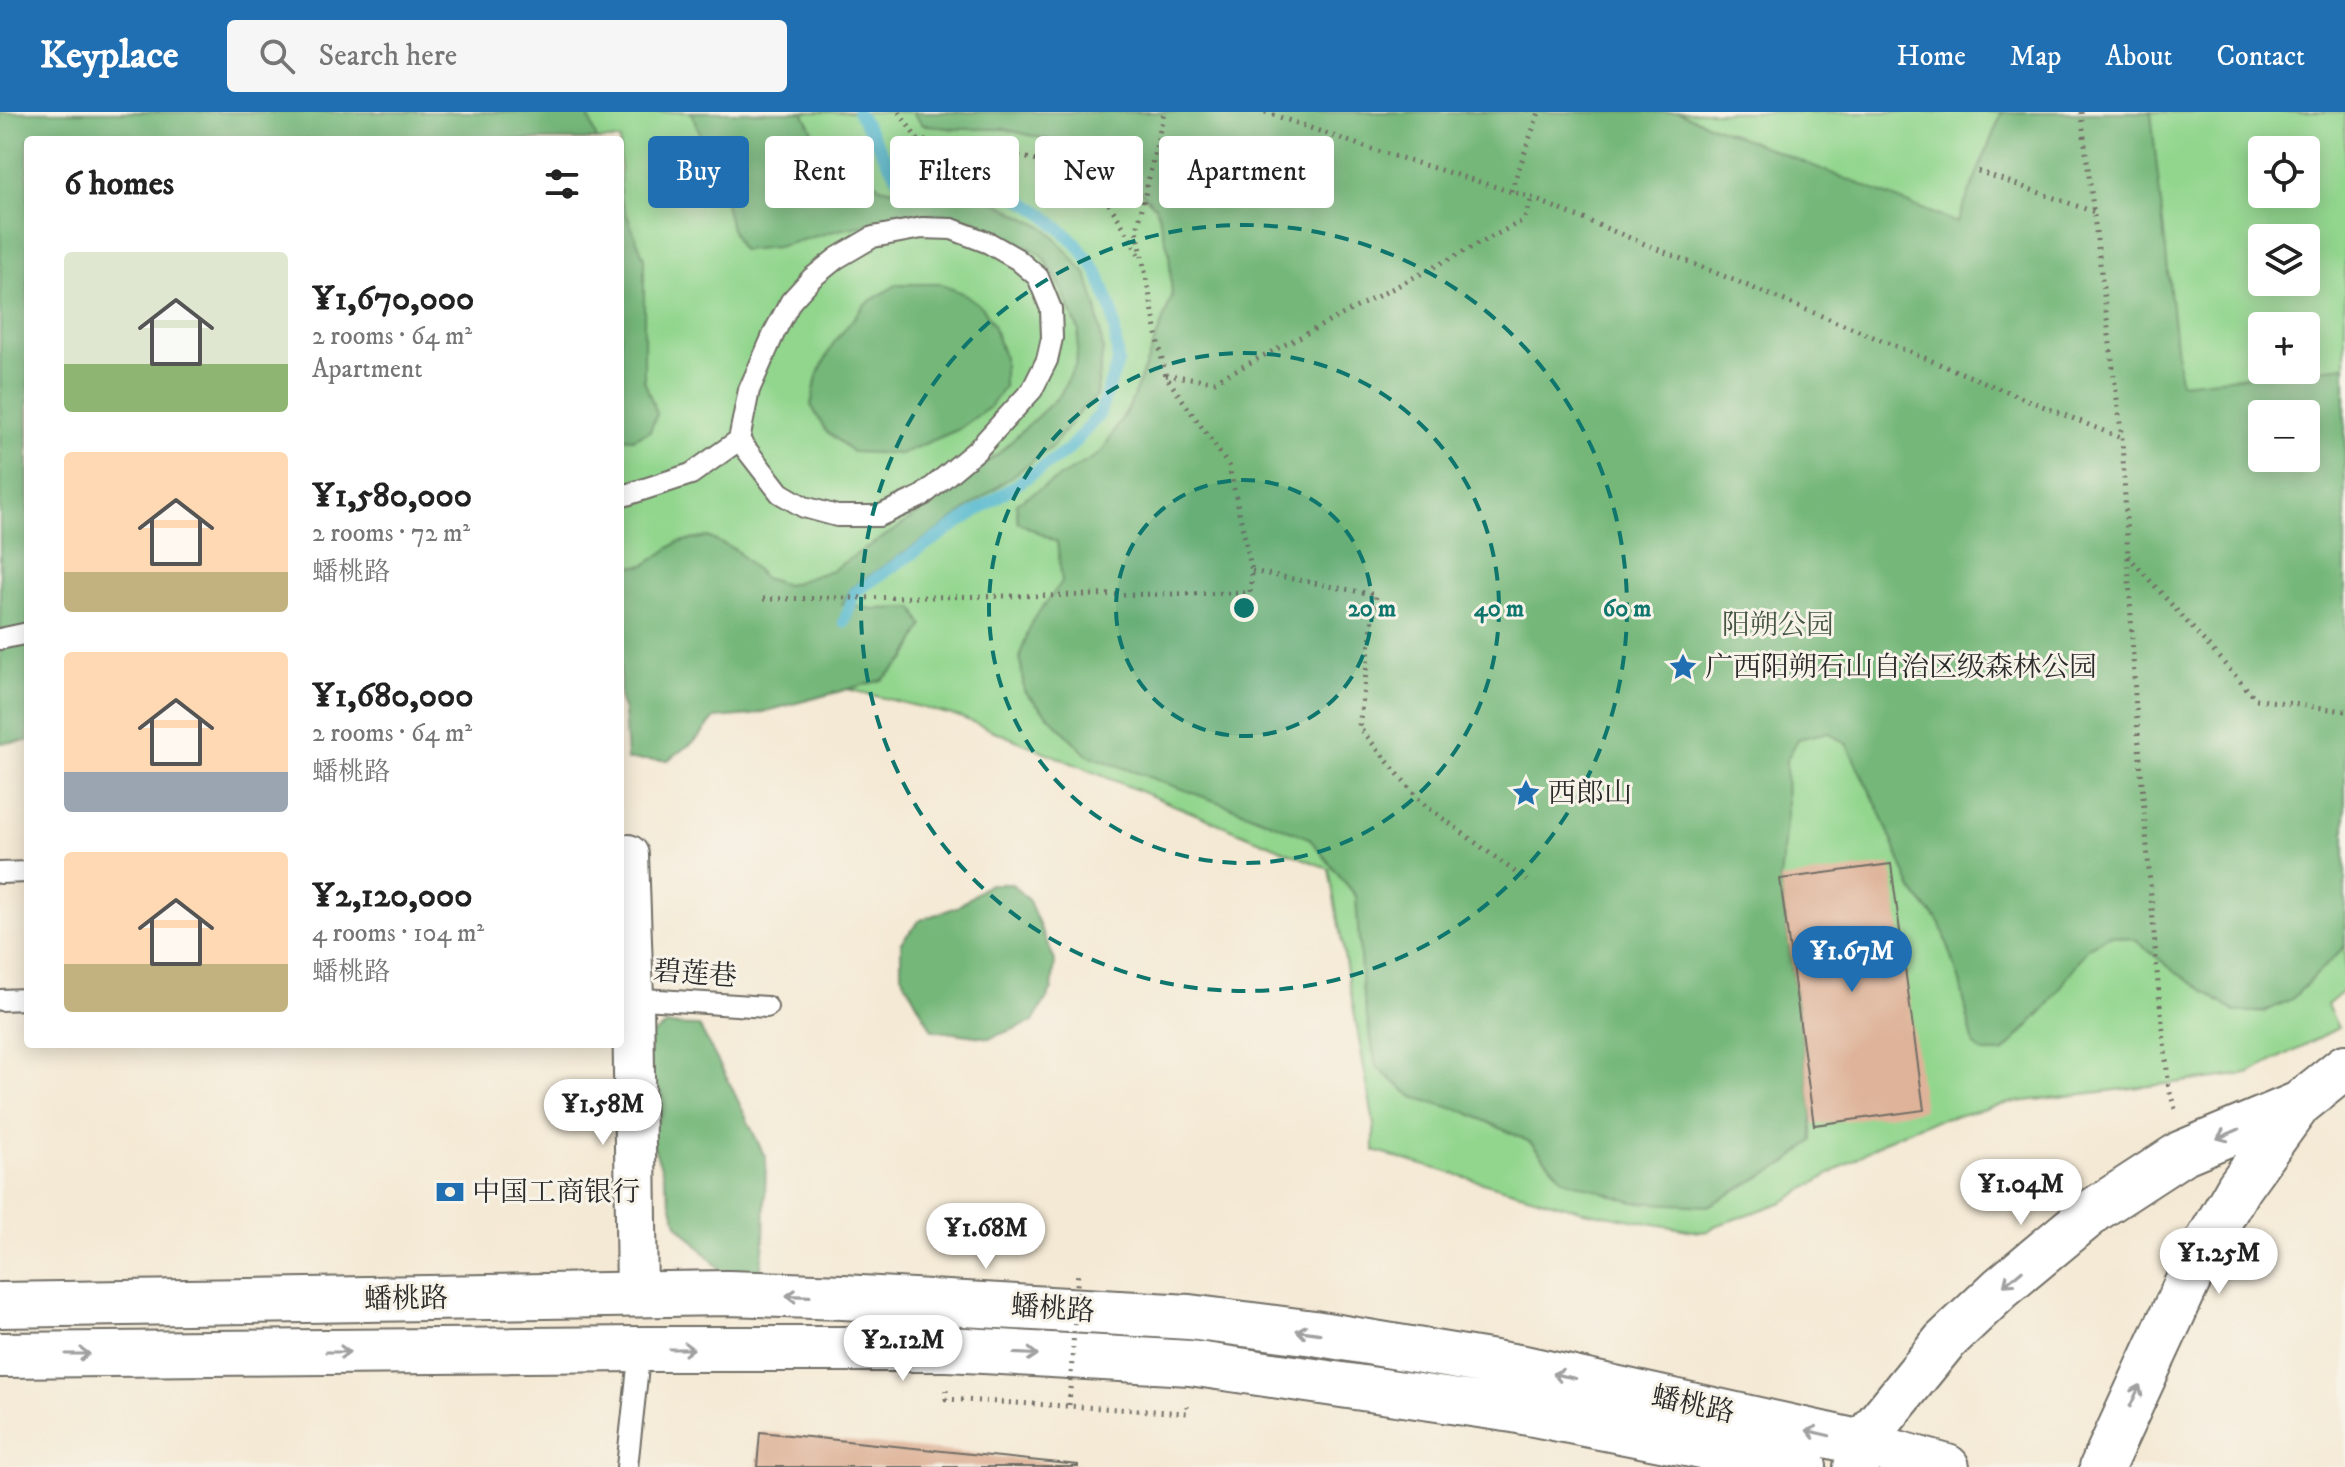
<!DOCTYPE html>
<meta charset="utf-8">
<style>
body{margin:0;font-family:"IM FELL DW Pica","Noto Serif SC",serif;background:#f6f6f6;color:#222;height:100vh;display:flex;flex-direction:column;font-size:30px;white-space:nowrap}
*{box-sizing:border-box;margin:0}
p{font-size:26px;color:#767676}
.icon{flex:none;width:44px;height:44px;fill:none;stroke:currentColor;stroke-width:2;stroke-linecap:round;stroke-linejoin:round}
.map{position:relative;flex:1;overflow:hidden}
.side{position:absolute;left:24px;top:24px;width:600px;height:912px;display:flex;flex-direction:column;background:#fff;border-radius:8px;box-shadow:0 4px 20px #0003}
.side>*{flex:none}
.top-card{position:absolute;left:648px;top:24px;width:760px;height:72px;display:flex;gap:16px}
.buttons{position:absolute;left:2248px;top:24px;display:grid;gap:16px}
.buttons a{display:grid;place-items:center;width:72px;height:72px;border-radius:8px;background:#fff;box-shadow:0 4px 20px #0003;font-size:40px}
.price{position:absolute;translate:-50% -68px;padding:0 18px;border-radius:28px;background:#fff;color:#222;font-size:26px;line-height:52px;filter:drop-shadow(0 2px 4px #0008)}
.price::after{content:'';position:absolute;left:50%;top:48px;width:24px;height:18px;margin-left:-12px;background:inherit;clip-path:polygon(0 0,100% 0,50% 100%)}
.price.on{background:#1f6fb2;color:#fff}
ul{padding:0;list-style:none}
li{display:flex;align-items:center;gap:24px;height:200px;padding:0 40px}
li span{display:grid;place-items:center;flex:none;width:224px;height:160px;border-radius:8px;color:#555}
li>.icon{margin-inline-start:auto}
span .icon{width:96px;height:96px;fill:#fffc;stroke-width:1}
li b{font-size:34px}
h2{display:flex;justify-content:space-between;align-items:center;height:96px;padding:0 40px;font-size:34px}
.chip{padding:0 28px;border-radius:8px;background:#fff;box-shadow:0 4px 20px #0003;font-size:28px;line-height:72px}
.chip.on{background:#1f6fb2;color:#fff}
header{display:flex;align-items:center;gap:48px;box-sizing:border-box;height:112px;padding:0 40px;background:#1f6fb2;color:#fff}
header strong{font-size:38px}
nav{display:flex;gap:44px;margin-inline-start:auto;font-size:28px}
.search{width:560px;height:72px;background:#f6f6f6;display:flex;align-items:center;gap:20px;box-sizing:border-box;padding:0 28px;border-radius:8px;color:#767676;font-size:30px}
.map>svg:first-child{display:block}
.green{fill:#92d68e;stroke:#5e805c;stroke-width:2;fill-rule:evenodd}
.forest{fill:#75b779;stroke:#507152;stroke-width:2;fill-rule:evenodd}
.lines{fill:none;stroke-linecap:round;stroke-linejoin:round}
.stream{stroke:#4fb7ce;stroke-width:12}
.building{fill:#deb399}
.lane-casing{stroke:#716e66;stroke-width:24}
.street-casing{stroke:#716e66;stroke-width:44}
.secondary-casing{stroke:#716e66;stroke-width:48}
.path{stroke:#716e66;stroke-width:5;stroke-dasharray:2 6;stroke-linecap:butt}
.lane{stroke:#fff;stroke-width:20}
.street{stroke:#fff;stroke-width:40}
.secondary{stroke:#fff;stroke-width:44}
.path-bridge{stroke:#716e66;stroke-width:5;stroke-dasharray:2 6;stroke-linecap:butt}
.oneway{stroke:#a0a0a0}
.ring{fill:none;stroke:#0f766e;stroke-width:4;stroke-dasharray:14 10}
.labels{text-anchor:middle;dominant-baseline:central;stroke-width:6;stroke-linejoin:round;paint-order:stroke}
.park-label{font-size:28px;fill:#455644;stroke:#f7f3e8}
.poi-label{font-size:28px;fill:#2b2b2b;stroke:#f7f3e8;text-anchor:start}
.street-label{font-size:28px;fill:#2b2b2b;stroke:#f7f3e8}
.centre{fill:#0f766e;stroke:#f7f3e8;stroke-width:4}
.ring-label{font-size:24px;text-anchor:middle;font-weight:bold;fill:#0f766e;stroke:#f7f3e8;stroke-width:6;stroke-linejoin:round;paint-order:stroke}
</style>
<header>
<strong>Keyplace</strong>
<div class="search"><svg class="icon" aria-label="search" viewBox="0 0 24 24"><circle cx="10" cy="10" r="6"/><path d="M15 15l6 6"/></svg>Search here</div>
<nav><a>Home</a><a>Map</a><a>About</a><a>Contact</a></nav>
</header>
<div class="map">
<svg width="2345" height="1355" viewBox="0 0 2345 1355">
<rect width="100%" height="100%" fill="#f7f3e8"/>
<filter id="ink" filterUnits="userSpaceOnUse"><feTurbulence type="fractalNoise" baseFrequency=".0125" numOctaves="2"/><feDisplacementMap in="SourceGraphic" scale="16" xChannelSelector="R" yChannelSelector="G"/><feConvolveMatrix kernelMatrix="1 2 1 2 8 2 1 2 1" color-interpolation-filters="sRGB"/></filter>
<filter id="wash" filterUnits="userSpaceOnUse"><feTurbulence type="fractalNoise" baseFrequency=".006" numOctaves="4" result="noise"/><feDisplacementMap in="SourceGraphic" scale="32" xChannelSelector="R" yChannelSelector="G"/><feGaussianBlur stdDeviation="1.8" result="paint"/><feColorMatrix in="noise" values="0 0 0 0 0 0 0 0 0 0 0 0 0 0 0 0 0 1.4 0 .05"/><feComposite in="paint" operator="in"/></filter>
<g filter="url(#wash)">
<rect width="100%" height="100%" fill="#f4e9d4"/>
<path class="green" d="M0,0H2345V878L2327,893L2338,916L2248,962L2009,991L1923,1012L1887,1028L1783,1090L1715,1114L1708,1119L1699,1120L1583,1099L1374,1039V1012L1329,757L960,605L763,556L620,545V28H28V589ZM2262,38H2306V82H2262ZM2262,126H2306V170H2262ZM2262,214H2306V258H2262ZM2262,302H2306V346H2262Z"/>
<path class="forest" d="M0,0H587L597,28H28V629L0,631Z
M691,0H803L825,42L861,59L880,75L933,86L982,83L1047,117L1087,163L1096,193L1103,238L1096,285L1081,298L1052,335L941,416L852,475L842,492L873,497L914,496L923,514L906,547L882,568L752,603L715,606L695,629L668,648H627L624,599L620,589V456L645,453L678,430L708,425L736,438L764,466L787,473L832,458L902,413L998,342L1060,283L1076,252L1079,219L1058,169L1041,142L973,108L941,102L897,107L838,118L777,135L741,138L731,117L719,65Z
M912,0H1678L1957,111L2002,0H2151L2180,271L2345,254V834L2292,887L2264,900H2235L2174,859L2135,828L2111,823L2088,835L2049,892L2003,941H1983L1974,934L1960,870L1941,812L1912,778L1882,704L1847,633L1828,620L1798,627L1786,649L1787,702L1780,767L1812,998V1029L1789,1049L1708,1094L1633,1090L1563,1067L1530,1030L1466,1000L1413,985L1376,955L1362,876L1356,784L1309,726L1240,698L1087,643L1024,579L1020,543L1032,509L1062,470L1057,430L1018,410L1016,391L1101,341L1130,293L1172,185L1169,140L1156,95L1111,50L1058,30L1004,17H955L923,13ZM2262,302H2306V346H2262Z
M620,86L644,146V268L657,302L650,319L633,327L620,326Z
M898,172H940L965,182L984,197L993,213L1004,245V275L990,295L957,318L901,342L853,340L826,319L811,293L817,264L833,232L865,192Z
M989,772H1012L1029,789L1055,849L1052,877L1033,910L990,926L932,918L901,862V830L920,808L957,795Z
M667,913L699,914L730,972L766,1047L764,1130L760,1164L722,1159L677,1112L661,1055L646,1014L650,923Z"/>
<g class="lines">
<path class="stream" d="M844,510L855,480L1067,339L1099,303L1118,250L1113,202L1098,161L1075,130L1042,101L1009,80L974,71L897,65L858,0"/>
</g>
<g id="blocks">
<path class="building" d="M1891,752L1924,998L1814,1013L1780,767Z
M760,1320L1078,1353V1355H757Z"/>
</g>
</g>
<g filter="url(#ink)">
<use href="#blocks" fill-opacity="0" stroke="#716e66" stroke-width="2"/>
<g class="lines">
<defs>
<path id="lane" d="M620,385L691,362L739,328L749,278L775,219L791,189L812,166L837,146L873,125L922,116L952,117L989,131L1017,147L1038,165L1051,197L1052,226L1047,248L1032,278L977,338L922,384L879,404H837L804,395L780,381L739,328
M0,527L28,521
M0,761L28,760
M628,886L767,895
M0,888L28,887
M627,1355L640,1237"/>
<path id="street" d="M628,743L633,886L637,1183"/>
<path id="secondary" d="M0,1193L728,1181L843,1185L1189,1205L1314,1221L1524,1256L1862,1331L1947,1355
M0,1243L640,1237H948L1190,1251L1513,1298L1804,1355
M1856,1355L1862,1331L1944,1230L2001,1176L2096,1097L2182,1041L2299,992
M2102,1355L2200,1143L2239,1075L2299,992L2345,955"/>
</defs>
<use href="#lane" class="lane-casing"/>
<use href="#street" class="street-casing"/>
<use href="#secondary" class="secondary-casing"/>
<path class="path" d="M899,0L918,28C972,35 1066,43 1104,86C1118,103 1129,126 1140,144
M1265,0L1365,35L1532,86L2121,326
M2081,0L2122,327L2135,584L2158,872L2169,977L2175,997
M1978,59L2094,100
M1511,79L1539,0
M1166,263L1215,269L1524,108L1532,86
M2128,444L2256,587L2345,599
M1252,459L1376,483L1359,615L1421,690L1527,769
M763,487L1250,481L1252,459L1229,354L1165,263L1137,118L1164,0
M946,1278V1287L1187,1301V1294"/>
<use href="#lane" class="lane"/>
<use href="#street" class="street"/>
<use href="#secondary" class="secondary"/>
<path class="path-bridge" d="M1069,1293L1078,1159"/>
</g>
<defs><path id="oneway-shaft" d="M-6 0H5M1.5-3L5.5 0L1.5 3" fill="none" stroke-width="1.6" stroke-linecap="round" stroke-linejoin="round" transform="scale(2)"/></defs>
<g class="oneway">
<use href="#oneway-shaft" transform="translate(2228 1022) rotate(157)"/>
<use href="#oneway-shaft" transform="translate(2013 1166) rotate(140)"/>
<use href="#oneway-shaft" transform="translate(798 1184) rotate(-178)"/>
<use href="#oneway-shaft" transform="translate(1308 1220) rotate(-172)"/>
<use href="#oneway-shaft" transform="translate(682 1237)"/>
<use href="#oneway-shaft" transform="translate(338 1240)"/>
<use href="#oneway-shaft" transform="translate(78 1242)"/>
<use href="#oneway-shaft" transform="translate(1026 1242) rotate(3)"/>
<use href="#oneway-shaft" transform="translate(1564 1264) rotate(-168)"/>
<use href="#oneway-shaft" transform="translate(2135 1284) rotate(-65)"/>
<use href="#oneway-shaft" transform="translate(1818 1321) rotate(-167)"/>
</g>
</g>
<circle cx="1244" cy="496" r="128" fill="#0f766e" fill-opacity=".12"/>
<g class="ring">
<circle cx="1244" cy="496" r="128"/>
<circle cx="1244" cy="496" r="255"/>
<circle cx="1244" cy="496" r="383"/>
</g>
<defs>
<symbol id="sight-bare" viewBox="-9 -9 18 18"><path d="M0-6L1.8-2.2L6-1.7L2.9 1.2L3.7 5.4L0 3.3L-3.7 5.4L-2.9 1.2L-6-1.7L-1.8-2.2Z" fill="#1f6fb2" stroke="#f7f3e8" stroke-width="2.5" paint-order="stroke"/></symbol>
<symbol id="bank-bare" viewBox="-9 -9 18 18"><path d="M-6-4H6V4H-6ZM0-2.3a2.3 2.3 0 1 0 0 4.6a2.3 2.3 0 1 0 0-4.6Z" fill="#1f6fb2" stroke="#f7f3e8" stroke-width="2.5" paint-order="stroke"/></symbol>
</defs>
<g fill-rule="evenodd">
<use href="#sight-bare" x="1663" y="535" width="40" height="40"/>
<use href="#sight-bare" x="1506" y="661" width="40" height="40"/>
<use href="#bank-bare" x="430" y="1060" width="40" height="40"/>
</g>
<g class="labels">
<g class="park-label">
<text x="1778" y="513">阳朔公园</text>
</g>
<g class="poi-label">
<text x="1705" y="555">广西阳朔石山自治区级森林公园</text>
<text x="1548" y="681">西郎山</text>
<text x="472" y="1080">中国工商银行</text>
</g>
<g class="street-label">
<text transform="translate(695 862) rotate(4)">碧莲巷</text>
<text transform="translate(406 1187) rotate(-1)">蟠桃路</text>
<text transform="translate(1053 1197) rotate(4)">蟠桃路</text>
<text transform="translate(1693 1293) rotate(12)">蟠桃路</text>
</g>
</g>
<circle cx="1244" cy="496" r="12" class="centre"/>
<g class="ring-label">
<text x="1372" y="504">20 m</text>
<text x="1499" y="504">40 m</text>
<text x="1627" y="504">60 m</text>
</g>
</svg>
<div class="buttons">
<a><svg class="icon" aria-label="locate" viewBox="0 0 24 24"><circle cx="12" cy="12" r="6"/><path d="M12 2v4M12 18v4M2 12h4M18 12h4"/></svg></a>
<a><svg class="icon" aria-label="layers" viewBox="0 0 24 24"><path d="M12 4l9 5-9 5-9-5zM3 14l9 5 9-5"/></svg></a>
<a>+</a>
<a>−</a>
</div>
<b class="price on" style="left:1852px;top:882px">¥1.67M</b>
<b class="price" style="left:603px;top:1035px">¥1.58M</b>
<b class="price" style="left:2021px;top:1115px">¥1.04M</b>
<b class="price" style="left:986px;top:1159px">¥1.68M</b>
<b class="price" style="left:2219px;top:1184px">¥1.25M</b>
<b class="price" style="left:903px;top:1271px">¥2.12M</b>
<div class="top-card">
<a class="chip on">Buy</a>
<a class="chip">Rent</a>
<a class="chip">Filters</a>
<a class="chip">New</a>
<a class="chip">Apartment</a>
</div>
<section class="side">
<h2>6 homes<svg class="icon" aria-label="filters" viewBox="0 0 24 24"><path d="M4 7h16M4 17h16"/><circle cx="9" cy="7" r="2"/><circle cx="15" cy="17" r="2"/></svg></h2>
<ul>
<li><span style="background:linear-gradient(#dfe7d0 70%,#8fb573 0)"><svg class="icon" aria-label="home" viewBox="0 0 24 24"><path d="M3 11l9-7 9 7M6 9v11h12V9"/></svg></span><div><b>¥1,670,000</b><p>2 rooms · 64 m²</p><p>Apartment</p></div></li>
<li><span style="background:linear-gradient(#ffd9b3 75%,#c2b280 0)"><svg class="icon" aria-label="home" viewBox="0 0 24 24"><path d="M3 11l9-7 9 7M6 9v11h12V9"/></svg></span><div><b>¥1,580,000</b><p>2 rooms · 72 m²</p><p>蟠桃路</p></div></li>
<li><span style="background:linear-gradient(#ffd9b3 75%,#9aa5b1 0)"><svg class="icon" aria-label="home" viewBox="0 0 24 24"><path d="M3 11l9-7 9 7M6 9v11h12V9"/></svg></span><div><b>¥1,680,000</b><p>2 rooms · 64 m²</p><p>蟠桃路</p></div></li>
<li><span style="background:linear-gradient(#ffd9b3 70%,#c2b280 0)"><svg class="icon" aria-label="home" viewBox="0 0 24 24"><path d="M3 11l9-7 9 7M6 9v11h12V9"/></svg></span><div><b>¥2,120,000</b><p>4 rooms · 104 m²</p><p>蟠桃路</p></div></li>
</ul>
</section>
</div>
